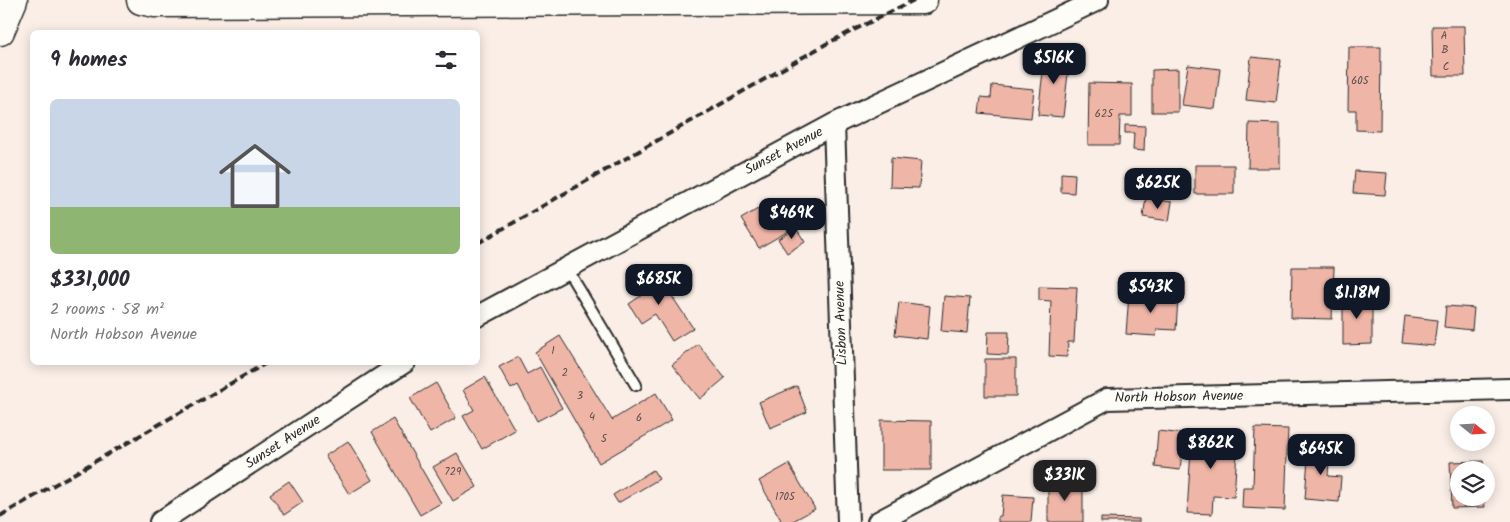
<!DOCTYPE html>
<meta charset="utf-8">
<style>
body{margin:0;font-family:Kalam,sans-serif;background:#f7f7f7;color:#2b2b33;height:100vh;display:flex;flex-direction:column;font-size:19px;white-space:nowrap}
*{box-sizing:border-box;margin:0}
p{font-size:16px;color:#7c7c81}
.icon{flex:none;width:28px;height:28px;fill:none;stroke:currentColor;stroke-width:2;stroke-linecap:round;stroke-linejoin:round}
.map{position:relative;flex:1;overflow:hidden}
.side{position:absolute;left:30px;top:30px;width:450px;height:335px;display:flex;flex-direction:column;background:#fff;border-radius:8px;box-shadow:0 2px 12px #0003}
.side>*{flex:none}
.needle{width:32px;rotate:108deg}
.tools{position:absolute;left:1450px;top:406px;display:grid;gap:10px}
.tools a{display:grid;place-items:center;width:45px;height:45px;border-radius:50%;background:#fff;box-shadow:0 2px 12px #0003;font-size:25px}
.price{position:absolute;translate:-50% -42px;padding:0 11px;border-radius:10px;background:#111827;color:#fff;font-size:16px;line-height:32px;filter:drop-shadow(0 1px 2px #0008)}
.price::after{content:'';position:absolute;left:50%;top:30px;width:15px;height:11px;margin-left:-8px;background:inherit;clip-path:polygon(0 0,100% 0,50% 100%)}
.price.selected{background:#222;color:#fff}
ul{padding:0;list-style:none}
li{display:grid;align-content:center;gap:10px;height:265px;padding:0 20px}
li+li{border-top:1px solid #e1e1e2}
li span{display:grid;place-items:center;height:155px;border-radius:8px;color:#555}
li>.icon{margin-inline-start:auto}
span .icon{width:90px;height:90px;fill:#fffc;stroke-width:1}
li b{font-size:21px}
h2{display:flex;justify-content:space-between;align-items:center;height:60px;padding:0 20px;font-size:21px}
.map>svg:first-child{display:block}
.building{fill:#efb6a8;stroke:#2b2b2b}
.lines{fill:none;stroke-linecap:round;stroke-linejoin:round}
.service-casing{stroke:#2b2b2b;stroke-width:14}
.minor-casing{stroke:#2b2b2b;stroke-width:24}
.secondary-casing{stroke:#2b2b2b;stroke-width:31}
.service{stroke:#fdfcf7;stroke-width:10}
.minor{stroke:#fdfcf7;stroke-width:20}
.secondary{stroke:#fdfcf7;stroke-width:28}
.rail{stroke:#2b2b2b;stroke-width:4;stroke-dasharray:8 4;stroke-linecap:butt}
.labels{text-anchor:middle;dominant-baseline:central;stroke-width:4.5;stroke-linejoin:round;paint-order:stroke}
.number-label{font-size:11px;fill:#5c4e4a}
.street-label{font-size:14px;fill:#2b2b2b;stroke:#fdfcf7}
</style>
<div class="map">
<svg width="1510" height="522" viewBox="0 0 1510 522">
<rect width="100%" height="100%" fill="#faeee7"/>
<filter id="ink" filterUnits="userSpaceOnUse"><feTurbulence type="fractalNoise" baseFrequency=".02" numOctaves="2"/><feDisplacementMap in="SourceGraphic" scale="10" xChannelSelector="R" yChannelSelector="G"/><feConvolveMatrix kernelMatrix="1 2 1 2 8 2 1 2 1" color-interpolation-filters="sRGB"/></filter>
<g filter="url(#ink)">
<path class="building" d="M1432,26H1464L1465,76H1433Z
M1349,47H1381L1380,131L1356,130V110H1348Z
M1045,53L1070,56L1063,117L1038,115Z
M1251,57L1281,60L1276,103L1246,100Z
M1188,65L1220,69L1215,109L1182,105Z
M1178,69V112H1152V70Z
M1089,83L1132,84V116H1120L1119,145H1088Z
M992,85L1034,89L1031,118L979,113L981,97L991,98Z
M1249,123L1280,124V168H1248Z
M1125,125L1145,126L1144,151L1133,150L1134,133H1125Z
M891,158L921,161L919,188L890,187Z
M1195,165H1234V194H1195Z
M1355,171L1387,173L1385,195L1353,193Z
M1061,173L1075,174L1074,193L1061,192Z
M1146,198L1172,202L1169,221L1143,217Z
M773,200L790,230L759,248L741,219Z
M796,228L805,242L787,253L778,239Z
M1292,267H1334L1332,319L1291,318Z
M654,269L693,328L672,341L655,314L641,323L629,304L642,295L633,282Z
M1039,286L1077,287L1074,342H1068L1067,357L1049,356L1051,301L1039,300Z
M1129,294L1178,297L1176,330L1157,329L1156,336L1126,334Z
M1343,295H1372V344L1343,345Z
M944,296L970,298L967,333L941,331Z
M899,302L930,306L927,339L895,335Z
M1446,306L1474,308L1472,330L1444,327Z
M1405,316L1437,320L1434,346L1402,343Z
M988,332H1009L1008,355L987,354Z
M560,336L612,420L656,393L672,420L599,463L535,352Z
M698,344L725,378L700,399L672,365Z
M518,357L527,374L540,367L562,408L537,421L518,385L511,389L499,367Z
M985,359H1016V396H985Z
M485,377L515,430L482,449L463,416L474,410L463,390Z
M436,383L456,418L430,433L410,398Z
M797,386L807,412L770,428L759,402Z
M393,419L441,503L420,515L372,432Z
M881,420L931,421V470H881Z
M1255,428L1288,429L1285,510L1242,508L1243,487H1253Z
M1158,431L1184,434L1180,470L1155,467Z
M1192,433L1238,435L1234,497L1213,496L1212,514L1187,513Z
M348,441L372,480L349,494L325,456Z
M1309,443L1330,445L1328,476L1341,477L1339,502L1305,499Z
M457,453L477,487L453,501L433,467Z
M1483,461L1484,470H1459V498H1484L1485,507L1452,508L1450,462Z
M789,464L815,509L791,522H782L759,481Z
M653,470L659,479L618,503L613,495Z
M289,481L303,502L284,515L270,494Z
M1048,481H1083V522H1048Z
M1003,495L1033,497L1031,522H998V516H1001Z
M1101,518L1139,519V522H1101Z"/>
<g class="lines">
<defs>
<path id="service" d="M567,269L636,385"/>
<path id="minor" d="M834,124L848,522
M478,316L834,124L1098,0
M160,522L405,362
M878,522L1107,399L1510,389"/>
<path id="secondary" d="M141,0L155,3L923,0
M0,31L13,0"/>
</defs>
<use href="#service" class="service-casing"/>
<use href="#minor" class="minor-casing"/>
<use href="#secondary" class="secondary-casing"/>
<use href="#service" class="service"/>
<use href="#minor" class="minor"/>
<use href="#secondary" class="secondary"/>
<path class="rail" d="M478,243L826,44L914,0
M0,516L268,362"/>
</g>
</g>
<g class="labels">
<g class="number-label">
<text x="1444" y="36">A</text>
<text x="1445" y="50">B</text>
<text x="1446" y="67">C</text>
<text x="1360" y="81">605</text>
<text x="1104" y="114">625</text>
<text x="553" y="351">1</text>
<text x="565" y="373">2</text>
<text x="580" y="396">3</text>
<text x="592" y="417">4</text>
<text x="639" y="418">6</text>
<text x="604" y="439">5</text>
<text x="453" y="472">729</text>
<text x="785" y="497">1705</text>
</g>
<g class="street-label">
<text transform="translate(784 151) rotate(-28)">Sunset Avenue</text>
<text transform="translate(841 323) rotate(-92)">Lisbon Avenue</text>
<text transform="translate(1179 397) rotate(-1)">North Hobson Avenue</text>
<text transform="translate(283 442) rotate(-33)">Sunset Avenue</text>
</g>
</g>
</svg>
<div class="tools">
<a><svg class="needle" viewBox="-14 -14 28 28"><path d="M0-13l5 13h-10z" fill="#e53935"/><path d="M0 13l5-13h-10z" fill="#7c7c81"/></svg></a>
<a><svg class="icon" aria-label="layers" viewBox="0 0 24 24"><path d="M12 4l9 5-9 5-9-5zM3 14l9 5 9-5"/></svg></a>
</div>
<b class="price" style="left:1054px;top:85px">$516K</b>
<b class="price" style="left:1158px;top:210px">$625K</b>
<b class="price" style="left:792px;top:240px">$469K</b>
<b class="price" style="left:659px;top:306px">$685K</b>
<b class="price" style="left:1151px;top:314px">$543K</b>
<b class="price" style="left:1357px;top:320px">$1.18M</b>
<b class="price" style="left:1211px;top:470px">$862K</b>
<b class="price" style="left:1321px;top:476px">$645K</b>
<b class="price selected" style="left:1065px;top:502px">$331K</b>
<section class="side">
<h2>9 homes<svg class="icon" aria-label="filters" viewBox="0 0 24 24"><path d="M4 7h16M4 17h16"/><circle cx="9" cy="7" r="2"/><circle cx="15" cy="17" r="2"/></svg></h2>
<ul>
<li><span style="background:linear-gradient(#c9d6e8 70%,#8fb573 0)"><svg class="icon" aria-label="home" viewBox="0 0 24 24"><path d="M3 11l9-7 9 7M6 9v11h12V9"/></svg></span><div><b>$331,000</b><p>2 rooms · 58 m²</p><p>North Hobson Avenue</p></div></li>
</ul>
</section>
</div>
